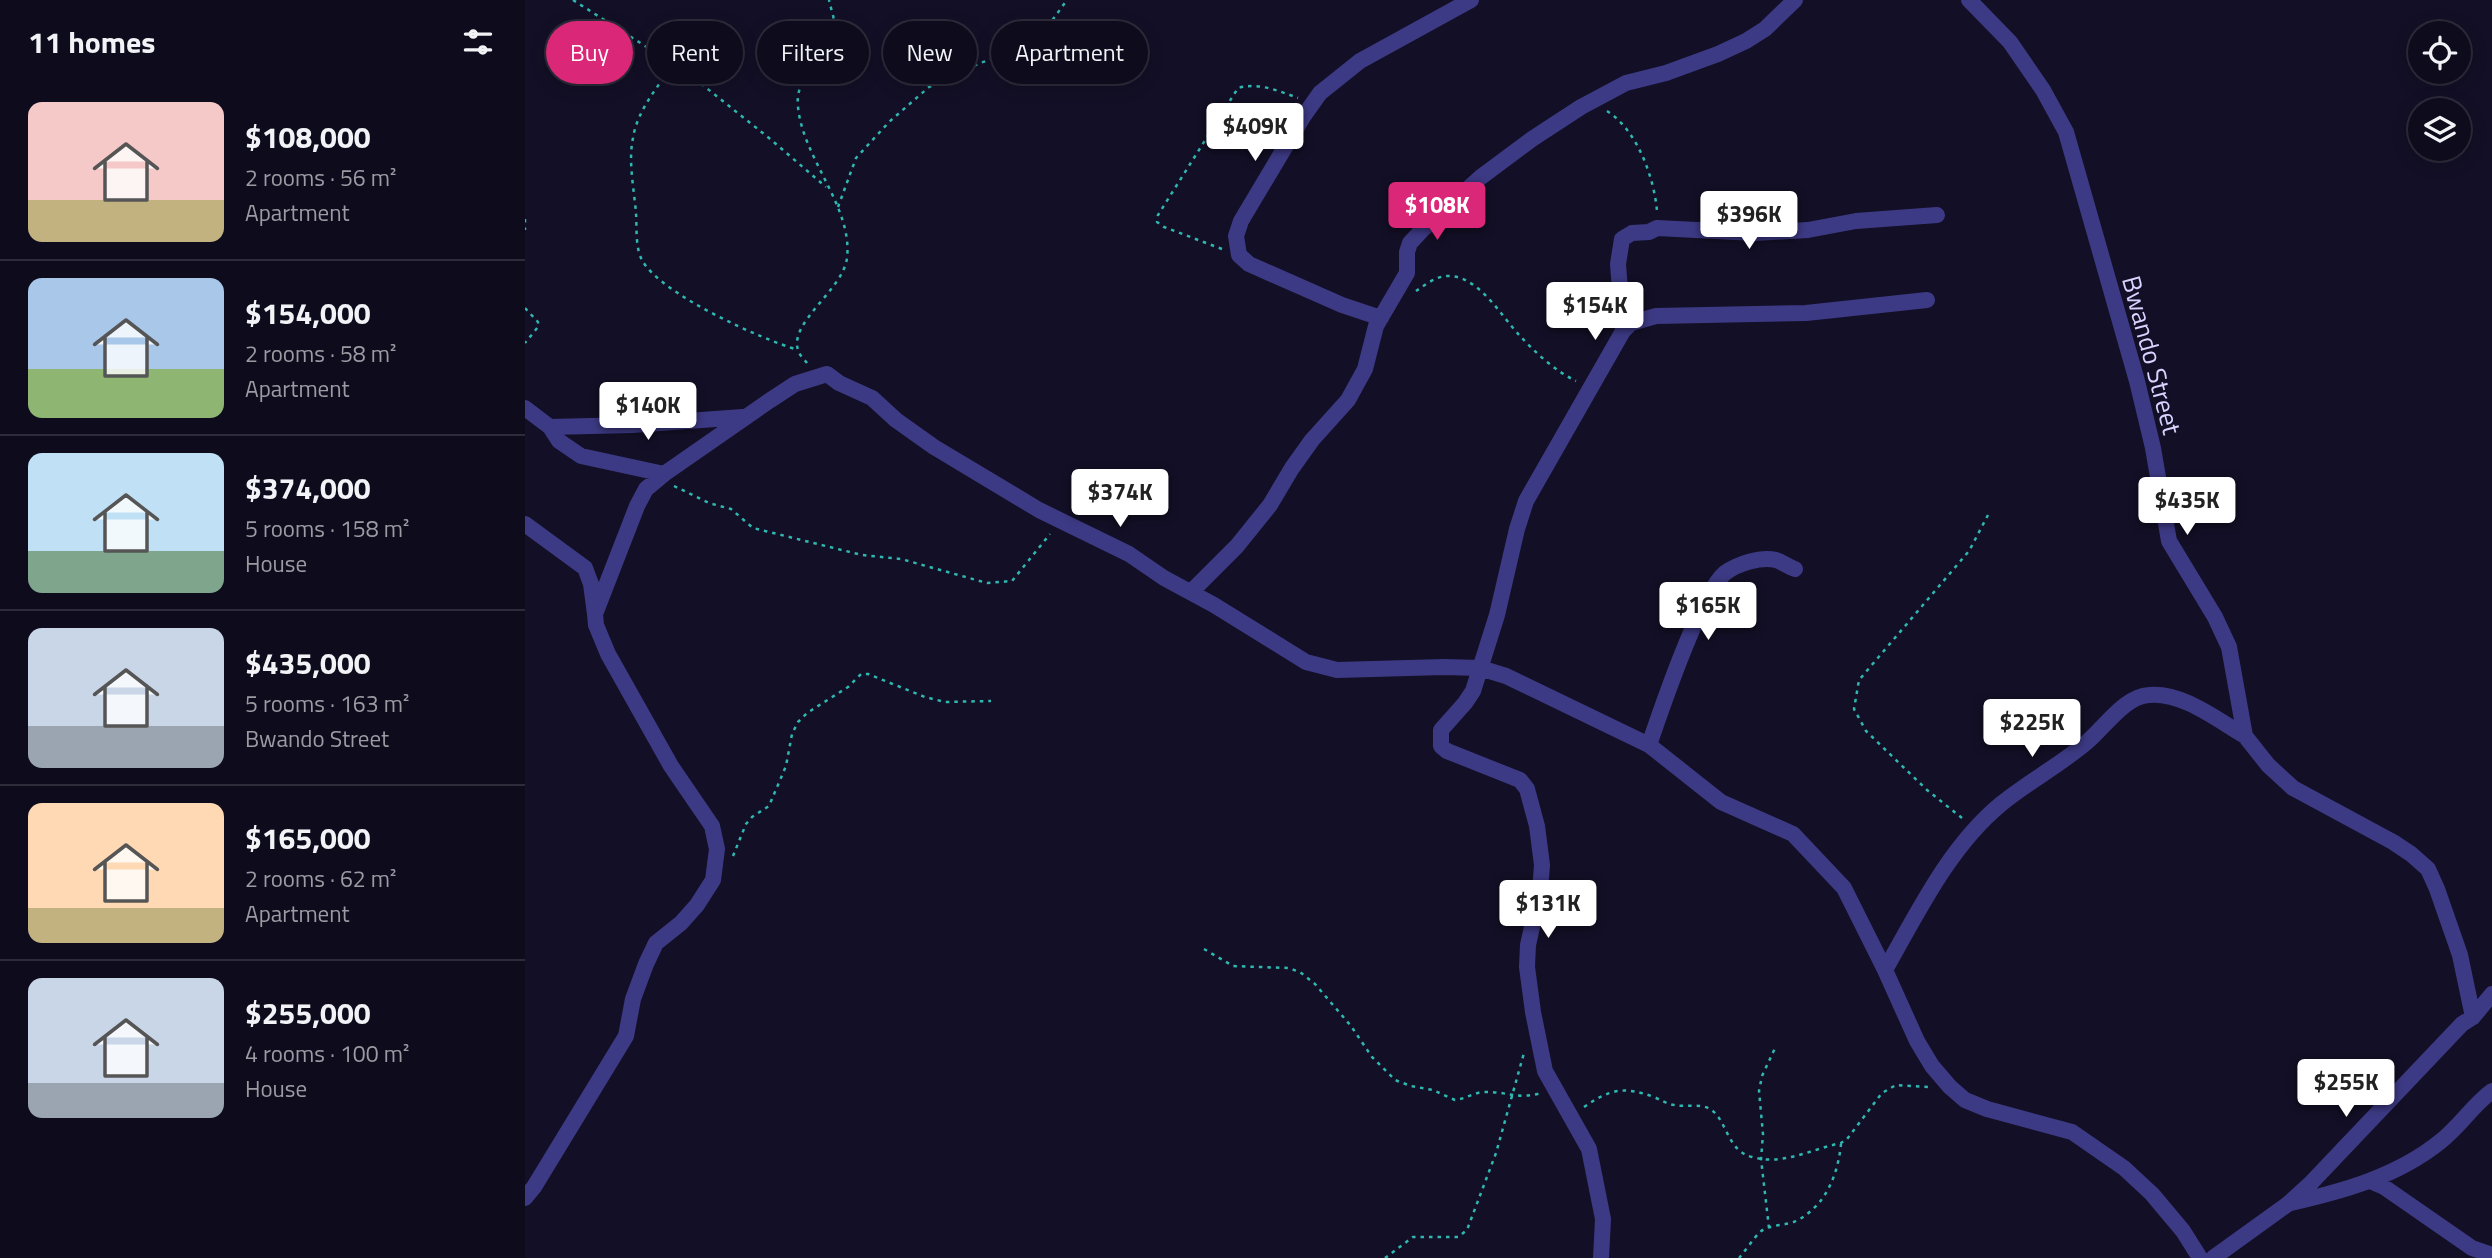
<!DOCTYPE html>
<meta charset="utf-8">
<style>
body{margin:0;font-family:"Titillium Web",sans-serif;background:#1c1929;color:#f1f3f6;height:100vh;display:flex;flex-direction:column;font-size:26px;white-space:nowrap}
*{box-sizing:border-box;margin:0}
p{font-size:23px;color:#9b9ba3}
.icon{flex:none;width:38px;height:38px;fill:none;stroke:currentColor;stroke-width:2;stroke-linecap:round;stroke-linejoin:round}
.map{position:relative;flex:1;overflow:hidden}
.side{display:flex;flex-direction:column;background:#0e0b1c;width:525px}
.side>*{flex:none}
.top-card{position:absolute;left:21px;top:21px;width:665px;height:63px;display:flex;gap:14px}
.fabs{position:absolute;left:1883px;top:21px;display:grid;gap:14px}
.fabs a{display:grid;place-items:center;width:63px;height:63px;border-radius:50%;background:#0e0b1c;box-shadow:0 4px 18px #0003,0 0 0 2px #2e2b3b;font-size:35px}
.price{position:absolute;translate:-50% -60px;padding:0 16px;border-radius:7px;background:#fff;color:#222;font-size:23px;line-height:46px;filter:drop-shadow(0 2px 4px #0008)}
.price::after{content:'';position:absolute;left:50%;top:42px;width:21px;height:16px;margin-left:-10px;background:inherit;clip-path:polygon(0 0,100% 0,50% 100%)}
.price.on{background:#db2777;color:#fff}
ul{padding:0;list-style:none}
li{display:flex;align-items:center;gap:21px;height:175px;padding:0 28px}
li+li{border-top:2px solid #2e2b3b}
li span{display:grid;place-items:center;flex:none;width:196px;height:140px;border-radius:14px;color:#555}
li>.icon{margin-inline-start:auto}
span .icon{width:84px;height:84px;fill:#fffc;stroke-width:1}
li b{font-size:30px}
h2{display:flex;justify-content:space-between;align-items:center;height:84px;padding:0 28px;font-size:30px}
.tag{padding:0 24px;border-radius:32px;background:#0e0b1c;box-shadow:0 4px 18px #0003,0 0 0 2px #2e2b3b;font-size:24px;line-height:63px}
.tag.on{background:#db2777;color:#fff}
main{display:flex;flex:1;min-height:0}
.map>svg:first-child{display:block}
.lines{fill:none;stroke-linecap:round;stroke-linejoin:round}
.path{stroke:#2fb8b0;stroke-width:2.5;stroke-dasharray:3.5 5;stroke-linecap:butt}
.street{stroke:#3d3a85;stroke-width:16}
.labels{text-anchor:middle;dominant-baseline:central;stroke-width:5;stroke-linejoin:round;paint-order:stroke}
.street-label{font-size:26px;fill:#d9d4ff;stroke:#130f26}
</style>
<main>
<section class="side">
<h2>11 homes<svg class="icon" aria-label="filters" viewBox="0 0 24 24"><path d="M4 7h16M4 17h16"/><circle cx="9" cy="7" r="2"/><circle cx="15" cy="17" r="2"/></svg></h2>
<ul>
<li><span style="background:linear-gradient(#f6c9c9 70%,#c2b280 0)"><svg class="icon" aria-label="home" viewBox="0 0 24 24"><path d="M3 11l9-7 9 7M6 9v11h12V9"/></svg></span><div><b>$108,000</b><p>2 rooms · 56 m²</p><p>Apartment</p></div></li>
<li><span style="background:linear-gradient(#a9c7e8 65%,#8fb573 0)"><svg class="icon" aria-label="home" viewBox="0 0 24 24"><path d="M3 11l9-7 9 7M6 9v11h12V9"/></svg></span><div><b>$154,000</b><p>2 rooms · 58 m²</p><p>Apartment</p></div></li>
<li><span style="background:linear-gradient(#bfe0f5 70%,#7fa58c 0)"><svg class="icon" aria-label="home" viewBox="0 0 24 24"><path d="M3 11l9-7 9 7M6 9v11h12V9"/></svg></span><div><b>$374,000</b><p>5 rooms · 158 m²</p><p>House</p></div></li>
<li><span style="background:linear-gradient(#c9d6e8 70%,#9aa5b1 0)"><svg class="icon" aria-label="home" viewBox="0 0 24 24"><path d="M3 11l9-7 9 7M6 9v11h12V9"/></svg></span><div><b>$435,000</b><p>5 rooms · 163 m²</p><p>Bwando Street</p></div></li>
<li><span style="background:linear-gradient(#ffd9b3 75%,#c2b280 0)"><svg class="icon" aria-label="home" viewBox="0 0 24 24"><path d="M3 11l9-7 9 7M6 9v11h12V9"/></svg></span><div><b>$165,000</b><p>2 rooms · 62 m²</p><p>Apartment</p></div></li>
<li><span style="background:linear-gradient(#c9d6e8 75%,#9aa5b1 0)"><svg class="icon" aria-label="home" viewBox="0 0 24 24"><path d="M3 11l9-7 9 7M6 9v11h12V9"/></svg></span><div><b>$255,000</b><p>4 rooms · 100 m²</p><p>House</p></div></li>
</ul>
</section>
<div class="map">
<svg width="1967" height="1258" viewBox="0 0 1967 1258">
<rect width="100%" height="100%" fill="#130f26"/>
<g class="lines">
<path class="path" d="M48,0L164,74L244,138L301,187
M149,64C133,86 112,111 108,138C103,161 109,189 111,213C112,227 110,247 117,260C135,294 236,339 273,350
M1082,111C1112,130 1129,177 1132,211
M313,207L331,158L364,122L404,87L455,63L495,50L518,33L542,0
M0,219V230
M697,249L639,227L632,222L633,215L713,88C733,82 754,91 773,98
M891,291C900,285 910,277 921,276C953,274 976,316 995,336C1011,353 1030,371 1051,381
M0,308L13,322V327L0,343
M282,363C280,360 274,355 273,350C264,322 318,290 322,258C328,207 278,159 273,107C269,72 305,60 309,31C311,21 306,10 304,0
M149,486L184,503L206,509L228,528L337,555L376,559L462,583L487,581L525,534
M1437,818L1402,790L1341,731L1329,709L1334,680L1444,551L1463,515
M208,856L221,824L227,817L244,806L261,766L267,734L273,722L282,713L323,687L336,674H343L400,697L420,702L466,701
M679,949L708,966L763,968L775,972L790,984L826,1026L847,1057L870,1080L886,1086L908,1090L930,1100C940,1099 948,1093 958,1092C982,1091 992,1100 1016,1093
M1059,1107C1085,1089 1099,1086 1129,1097C1136,1100 1142,1104 1149,1105C1162,1108 1179,1101 1190,1113C1203,1127 1204,1151 1227,1157C1257,1166 1287,1149 1316,1143L1322,1139L1357,1093L1371,1085L1404,1087
M1244,1228L1236,1159L1238,1134L1234,1091L1237,1076L1251,1046
M860,1258L888,1237H933L942,1230L971,1153L999,1053
M1214,1258C1221,1250 1228,1239 1235,1232C1244,1224 1261,1226 1271,1221C1301,1206 1313,1174 1316,1144"/>
<path class="street" d="M1444,0L1485,42L1518,90L1541,132L1612,381L1628,448L1644,541L1690,617L1704,647L1720,736L1743,765L1768,788L1868,842L1886,854L1903,869L1912,889L1935,955L1948,1017
M856,318L817,305L724,264L714,255L711,236L716,221L778,117L795,93L835,61L946,0
M1098,331L1093,264L1097,239L1107,233L1124,232L1132,228L1230,233L1283,230L1331,221L1412,215
M0,408L25,427L34,441L56,456L139,474
M25,427L107,425L218,417
M0,524L60,568L66,584L70,614
M666,592L712,546L745,505L767,468L787,440L823,400L840,369L851,326L882,273V252L885,243L897,230L956,177L1007,139L1056,107L1101,83L1141,73L1193,54L1221,41L1240,29L1270,0
M1124,745C1136,710 1175,594 1200,573C1212,564 1236,556 1251,560C1257,562 1264,567 1270,569
M1360,970C1393,912 1424,847 1476,804C1503,782 1535,765 1562,742C1580,727 1600,696 1624,695C1658,692 1692,720 1720,736
M1845,1181L1859,1187L1947,1248L1967,1255
M0,1198L9,1187L101,1036L108,999L121,964L131,943L156,923L172,905L188,880L192,849L187,826L146,766L83,654L71,625L70,614L112,506L121,489L139,474L244,401L270,384L302,374L314,383L347,398L371,420L409,447L514,510L604,554L639,578L689,605L781,662L812,670L919,667L955,668L981,676L1124,745L1196,802L1268,834L1319,888L1360,970L1392,1041L1407,1066L1425,1087L1440,1100L1462,1109L1547,1132L1599,1168L1627,1194L1658,1231L1675,1258
M1766,1203C1819,1191 1873,1176 1916,1141C1935,1126 1948,1105 1967,1091
M1076,1258L1078,1219L1064,1149L1020,1071L1008,1012L1002,967L1003,945L1015,891L1017,865L1012,826L1002,789L995,780L922,751L916,746V730L940,703L948,691L972,615L992,529L1001,501L1098,331L1106,323L1131,316L1281,313L1402,300
M1688,1258L1763,1204L1785,1184L1937,1024L1948,1017L1967,994"/>
</g>
<g class="labels">
<g class="street-label">
<text transform="translate(1627 355) rotate(75)">Bwando Street</text>
</g>
</g>
</svg>
<div class="fabs">
<a><svg class="icon" aria-label="locate" viewBox="0 0 24 24"><circle cx="12" cy="12" r="6"/><path d="M12 2v4M12 18v4M2 12h4M18 12h4"/></svg></a>
<a><svg class="icon" aria-label="layers" viewBox="0 0 24 24"><path d="M12 4l9 5-9 5-9-5zM3 14l9 5 9-5"/></svg></a>
</div>
<b class="price" style="left:730px;top:163px">$409K</b>
<b class="price on" style="left:912px;top:242px">$108K</b>
<b class="price" style="left:1224px;top:251px">$396K</b>
<b class="price" style="left:1070px;top:342px">$154K</b>
<b class="price" style="left:123px;top:442px">$140K</b>
<b class="price" style="left:595px;top:529px">$374K</b>
<b class="price" style="left:1662px;top:537px">$435K</b>
<b class="price" style="left:1183px;top:642px">$165K</b>
<b class="price" style="left:1507px;top:759px">$225K</b>
<b class="price" style="left:1023px;top:940px">$131K</b>
<b class="price" style="left:1821px;top:1119px">$255K</b>
<div class="top-card">
<a class="tag on">Buy</a>
<a class="tag">Rent</a>
<a class="tag">Filters</a>
<a class="tag">New</a>
<a class="tag">Apartment</a>
</div>
</div>
</main>
